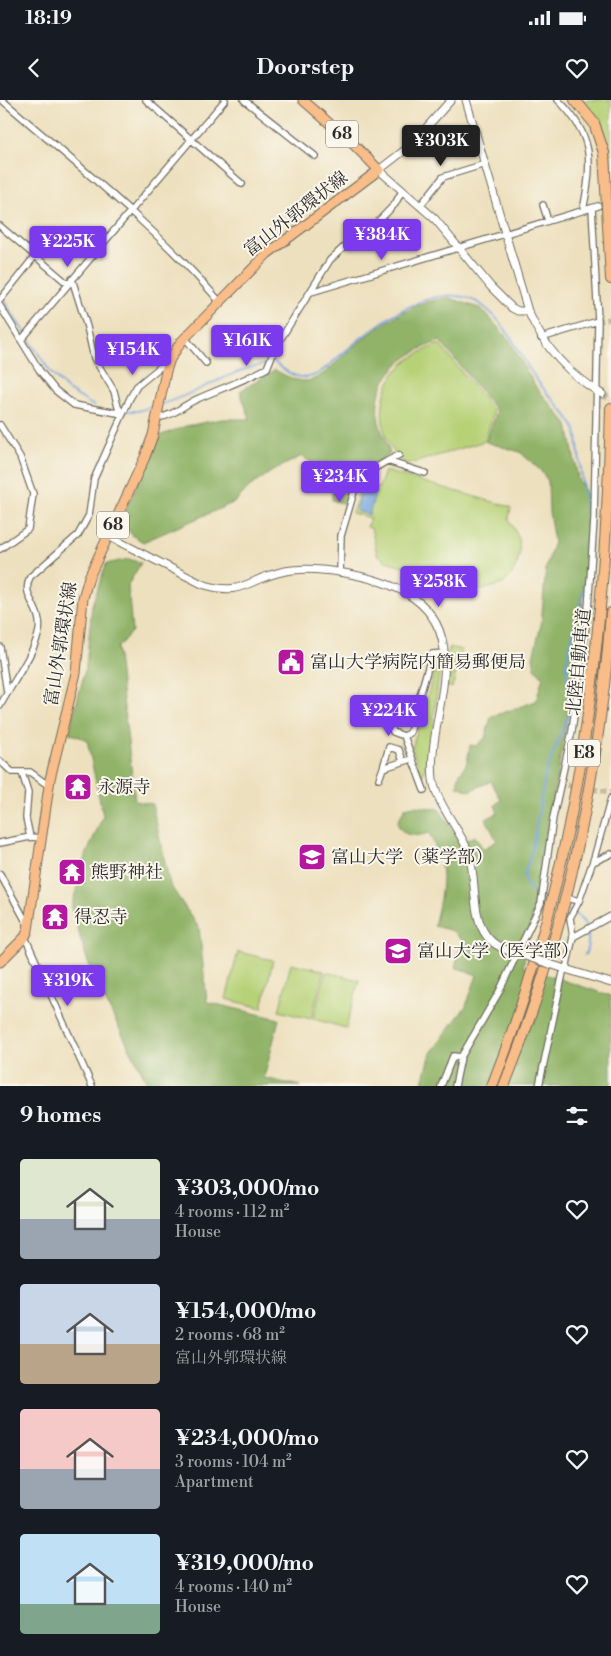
<!DOCTYPE html>
<meta charset="utf-8">
<style>
body{margin:0;font-family:"Libre Bodoni","Noto Serif JP",serif;background:#20242c;color:#f1f3f6;height:100vh;display:flex;flex-direction:column;font-size:19px;white-space:nowrap}
*{box-sizing:border-box;margin:0}
p{font-size:16px;color:#9ea1a6}
.icon{flex:none;width:28px;height:28px;fill:none;stroke:currentColor;stroke-width:2;stroke-linecap:round;stroke-linejoin:round}
.map{position:relative;height:986px;overflow:hidden}
.panel{display:flex;flex-direction:column;background:#171b24;flex:1}
.panel>*{flex:none}
.price{position:absolute;translate:-50% -42px;padding:0 11px;border-radius:5px;background:#7c3aed;color:#fff;font-size:16px;line-height:32px;filter:drop-shadow(0 1px 2px #0008)}
.price::after{content:'';position:absolute;left:50%;top:30px;width:15px;height:11px;margin-left:-8px;background:inherit;clip-path:polygon(0 0,100% 0,50% 100%)}
.price.active{background:#222;color:#fff}
ul{padding:0;list-style:none}
li{display:flex;align-items:center;gap:15px;height:125px;padding:0 20px}
li span{display:grid;place-items:center;flex:none;width:140px;height:100px;border-radius:5px;color:#555}
li>.icon{margin-inline-start:auto}
span .icon{width:60px;height:60px;fill:#fffc;stroke-width:1}
li b{font-size:21px}
h2{display:flex;justify-content:space-between;align-items:center;height:60px;padding:0 20px;font-size:21px}
.status{display:flex;justify-content:space-between;align-items:center;height:35px;padding:0 25px;background:#171b24;direction:ltr}
.status svg{height:14px;fill:currentColor}
header{display:flex;justify-content:space-between;align-items:center;height:65px;padding:0 20px;background:#171b24;font-size:22px;font-weight:700}
.map>svg:first-child{display:block}
.green{fill:#b6d176;stroke:#707e50}
.forest{fill:#90b367;stroke:#5e6f49}
.water{fill:#6fa0da;stroke:#4d6682}
.lines{fill:none;stroke-linecap:round;stroke-linejoin:round}
.stream{stroke:#6fa0da;stroke-width:2}
.minor-tunnel{stroke:#c6bca1;stroke-width:5.5;stroke-dasharray:5.5 3;stroke-linecap:butt}
.tertiary-tunnel{stroke:#c6bca1;stroke-width:7;stroke-dasharray:7 3.5;stroke-linecap:butt}
.minor-casing{stroke:#6f6a5e;stroke-width:8}
.tertiary-casing{stroke:#6f6a5e;stroke-width:9}
.primary-casing{stroke:#6f6a5e;stroke-width:11}
.motorway-casing{stroke:#6f6a5e;stroke-width:12}
.minor{stroke:#fff;stroke-width:5.5}
.tertiary{stroke:#fff;stroke-width:7}
.primary{stroke:#f8bd89;stroke-width:9}
.motorway{stroke:#f8bd89;stroke-width:10}
.tertiary-bridge-casing{stroke:#6f6a5e;stroke-width:9;stroke-linecap:butt}
.tertiary-bridge{stroke:#fff;stroke-width:7}
.labels{text-anchor:middle;dominant-baseline:central;stroke-width:4;stroke-linejoin:round;paint-order:stroke}
.shield{fill:#fbf7ec;stroke:#696865;stroke-width:1}
.shield-label{font-size:16px;font-weight:bold;fill:#2b2b2b}
.street-label{font-size:18px;fill:#2b2b2b;stroke:#fbf7ec}
.poi-label{font-size:18px;fill:#2b2b2b;stroke:#fbf7ec;text-anchor:start}
</style>
<div class="status"><b>18:19</b><svg viewBox="0 0 49 12"><path d="M0 12V9h3v3zM5 12V6h3v6zM10 12V3h3v9zM15 12V0h3v12zM26 1h20v11H26zM47 4h2v5h-2z"/></svg></div>
<header><svg class="icon" aria-label="back" viewBox="0 0 24 24"><path d="M15 5l-7 7 7 7"/></svg>Doorstep<svg class="icon" aria-label="heart" viewBox="0 0 24 24"><path d="M12 20l-8-8c-3-5 5-10 8-4 3-6 11-1 8 4z"/></svg></header>
<div class="map">
<svg width="611" height="986" viewBox="0 0 611 986">
<rect width="100%" height="100%" fill="#fbf7ec"/>
<filter id="ink" filterUnits="userSpaceOnUse"><feTurbulence type="fractalNoise" baseFrequency=".02" numOctaves="2"/><feDisplacementMap in="SourceGraphic" scale="10" xChannelSelector="R" yChannelSelector="G"/><feConvolveMatrix kernelMatrix="1 2 1 2 8 2 1 2 1" color-interpolation-filters="sRGB"/></filter>
<filter id="wash" filterUnits="userSpaceOnUse"><feTurbulence type="fractalNoise" baseFrequency=".0096" numOctaves="4" result="noise"/><feDisplacementMap in="SourceGraphic" scale="20" xChannelSelector="R" yChannelSelector="G"/><feGaussianBlur stdDeviation="1.12" result="paint"/><feColorMatrix in="noise" values="0 0 0 0 0 0 0 0 0 0 0 0 0 0 0 0 0 1.4 0 .05"/><feComposite in="paint" operator="in"/></filter>
<g filter="url(#wash)">
<rect width="100%" height="100%" fill="#ede0be"/>
<path class="green" d="M580,0H611V69L605,43Z
M439,244L494,311L485,341L407,365C379,346 375,301 394,274C405,259 422,251 439,244Z
M385,371L511,407L509,419L519,439L520,452L517,464L511,476L503,484L482,490L386,461L377,454L371,428L367,427L370,418L352,413L363,379L370,381L369,384L379,388Z
M449,547L462,550L452,588L446,586Z
M437,563H440L431,646L422,677L412,648Z
M238,852L273,860L262,908L226,899Z
M291,863L324,871L311,919L279,911Z
M326,872L359,880L346,928L313,919Z"/>
<path class="forest" d="M450,198L482,209L509,240L536,287L568,325L578,379L590,399L587,465L573,587L523,867L611,896V986H422L431,953L466,906L477,875L455,867L462,841L453,831L434,826C443,787 448,770 429,733C415,737 404,738 397,723L405,708L414,706L439,709L461,742L475,736L483,749L497,741L486,719L498,713L495,705L501,700L491,681L470,691L457,686L459,675L467,663L470,645L476,646L485,638L491,617L536,601L543,577L535,568L533,557L541,525L546,467L554,442L549,412L548,381L541,371L520,352L486,342L497,311L440,241C404,253 370,279 379,322C381,333 388,343 390,354C363,367 354,374 346,404L332,400L330,372L319,368L302,356L274,370L249,387L235,402L143,442L132,435L125,425L126,409L159,336L186,326L222,319H250L240,291L275,270C286,276 301,285 314,279C326,274 337,261 347,252C376,228 412,200 450,198Z
M129,459L141,463L128,485L132,531L117,548L135,701L152,704L170,785L199,828L207,902L279,919L264,978L300,986H149L92,875L71,808L87,753L103,716L87,640L69,633L86,566L92,505L106,464Z"/>
<path class="water" d="M362,388L376,392L369,415L356,411Z"/>
<g class="lines">
<path class="stream" d="M0,195L51,273L68,290L94,306
M271,263L274,262C284,270 295,279 308,277C320,276 333,261 342,254C375,226 438,173 483,206C507,224 518,252 534,276C547,296 563,307 576,330L590,445
M162,304C197,294 230,270 267,264
M125,311H138L155,306
M547,801L539,798L526,784L524,775L532,750L546,671L570,612L566,562L588,472
M566,809C586,817 593,834 585,855"/>
</g>
</g>
<g filter="url(#ink)">
<g class="lines">
<path class="minor-tunnel" d="M598,221L611,219
M559,684L611,692"/>
<path class="tertiary-tunnel" d="M602,294L611,300"/>
<defs>
<path id="minor" d="M2,0C77,65 156,127 220,202
M146,0L242,84
M244,0L315,56
M558,0C594,35 593,63 583,110
M543,105L548,121
M420,106L443,77L485,64
M0,126L68,184
M72,179L87,227L94,258L114,291L118,307L123,314
M311,192L598,106
M0,200L35,156
M0,206L40,271L55,290L74,305L123,314
M185,238L206,263
M541,238L598,221
M22,239L225,0
M157,318C173,316 181,307 195,300C219,289 244,281 267,268L275,248L330,160L344,147L371,129L395,104L402,91
M0,325L20,357L33,394L28,429L0,449
M399,355L387,361L425,373
M340,473L341,436L356,385L360,377L387,361
M0,547L7,592
M0,606C11,585 35,552 39,531C43,508 20,497 30,477L78,435L89,415L94,379L130,298L137,286L170,259
M415,612L432,554L445,553
M404,636L393,632L391,626L396,610L399,608L415,612L410,633L404,636L424,690
M0,661L12,672H30L49,686
M383,668L389,647L399,650L403,661
M22,673L28,692L26,718L30,737
M379,679L383,668L412,659
M0,743L30,737L42,738
M593,762L611,754
M0,774L29,827
M570,799L579,801
M25,837L92,986
M573,837L570,818L579,801L594,758L611,698
M566,869L573,837L611,816
M441,986L453,956L461,957
M455,986L461,957L499,892L541,803L553,718L572,631L588,510L594,420L598,221L592,108
M539,986L564,868"/>
<path id="tertiary" d="M451,0L410,46L379,70L435,119L491,187L512,208L518,211H528C544,247 567,274 602,294
M466,0L528,211
M108,436L202,484C242,497 246,480 281,472C314,464 377,476 406,493C478,535 426,617 433,679C436,703 459,728 468,751C477,776 471,810 484,832C492,846 507,851 522,855
M562,868L611,883"/>
<path id="primary" d="M0,862L25,837L28,830L50,679L76,573L83,498L89,477L145,357L153,335L166,271L170,259L181,242L267,154L379,70L356,47L303,0"/>
<path id="motorway" d="M575,0L594,23L604,53L611,179
M492,986C580,764 605,544 611,308
M504,986C565,836 599,673 611,513"/>
</defs>
<use href="#minor" class="minor-casing"/>
<use href="#tertiary" class="tertiary-casing"/>
<use href="#primary" class="primary-casing"/>
<use href="#motorway" class="motorway-casing"/>
<use href="#minor" class="minor"/>
<use href="#tertiary" class="tertiary"/>
<use href="#primary" class="primary"/>
<use href="#motorway" class="motorway"/>
<defs>
<path id="tertiary-bridge" d="M522,855L562,868"/>
</defs>
<use href="#tertiary-bridge" class="tertiary-bridge-casing"/>
<use href="#tertiary-bridge" class="tertiary-bridge"/>
</g>
</g>
<defs>
<symbol id="civic-square" viewBox="-11 -11 22 22"><rect x="-9" y="-9" width="18" height="18" rx="4" fill="#b5179e" stroke="#fbf7ec"/><path d="M-.6-6.5H3V-4.5H.6V-3L4-1V1h2V6H-6V1h2V-1L-.6-3ZM-1.2 2.5V6h2.4V2.5Z" fill="#fff"/></symbol>
<symbol id="temple-square" viewBox="-11 -11 22 22"><rect x="-9" y="-9" width="18" height="18" rx="4" fill="#b5179e" stroke="#fbf7ec"/><path d="M0-6L5-2H3V0L6.5 2.5H4V6H1.5V3h-3V6H-4V2.5H-6.5L-3 0V-2H-5Z" fill="#fff"/></symbol>
<symbol id="university-square" viewBox="-11 -11 22 22"><rect x="-9" y="-9" width="18" height="18" rx="4" fill="#b5179e" stroke="#fbf7ec"/><path d="M0-5L7-2L0 1L-7-2ZM-4 1L0 2.5L4 1V4Q0 6-4 4Z" fill="#fff"/></symbol>
</defs>
<g fill-rule="evenodd">
<use href="#civic-square" x="275" y="546" width="32" height="32"/>
<use href="#temple-square" x="62" y="671" width="32" height="32"/>
<use href="#university-square" x="296" y="741" width="32" height="32"/>
<use href="#temple-square" x="56" y="756" width="32" height="32"/>
<use href="#temple-square" x="39" y="801" width="32" height="32"/>
<use href="#university-square" x="382" y="835" width="32" height="32"/>
</g>
<g class="labels">
<g class="shield">
<rect x="326" y="20.5" width="32" height="27" rx="4"/>
<rect x="97" y="411.5" width="32" height="27" rx="4"/>
<rect x="568" y="639.5" width="32" height="27" rx="4"/>
</g>
<g class="shield-label">
<text x="342" y="34">68</text>
<text x="113" y="425">68</text>
<text x="584" y="653">E8</text>
</g>
<g class="street-label">
<text transform="translate(296 114) rotate(-38)">富山外郭環状線</text>
<text transform="translate(61 544) rotate(-81)">富山外郭環状線</text>
<text transform="translate(579 562) rotate(-84)">北陸自動車道</text>
</g>
<g class="poi-label">
<text x="310" y="562">富山大学病院内簡易郵便局</text>
<text x="97" y="687">永源寺</text>
<text x="331" y="757">富山大学（薬学部）</text>
<text x="91" y="772">熊野神社</text>
<text x="74" y="817">得忍寺</text>
<text x="417" y="851">富山大学（医学部）</text>
</g>
</g>
</svg>
<b class="price active" style="left:441px;top:67px">¥303K</b>
<b class="price" style="left:382px;top:161px">¥384K</b>
<b class="price" style="left:68px;top:168px">¥225K</b>
<b class="price" style="left:247px;top:267px">¥161K</b>
<b class="price" style="left:133px;top:276px">¥154K</b>
<b class="price" style="left:340px;top:403px">¥234K</b>
<b class="price" style="left:439px;top:508px">¥258K</b>
<b class="price" style="left:389px;top:637px">¥224K</b>
<b class="price" style="left:68px;top:907px">¥319K</b>
</div>
<section class="panel">
<h2>9 homes<svg class="icon" aria-label="filters" viewBox="0 0 24 24"><path d="M4 7h16M4 17h16"/><circle cx="9" cy="7" r="2"/><circle cx="15" cy="17" r="2"/></svg></h2>
<ul>
<li><span style="background:linear-gradient(#dfe7d0 60%,#9aa5b1 0)"><svg class="icon" aria-label="home" viewBox="0 0 24 24"><path d="M3 11l9-7 9 7M6 9v11h12V9"/></svg></span><div><b>¥303,000/mo</b><p>4 rooms · 112 m²</p><p>House</p></div><svg class="icon" aria-label="heart" viewBox="0 0 24 24"><path d="M12 20l-8-8c-3-5 5-10 8-4 3-6 11-1 8 4z"/></svg></li>
<li><span style="background:linear-gradient(#c9d6e8 60%,#b9a48a 0)"><svg class="icon" aria-label="home" viewBox="0 0 24 24"><path d="M3 11l9-7 9 7M6 9v11h12V9"/></svg></span><div><b>¥154,000/mo</b><p>2 rooms · 68 m²</p><p>富山外郭環状線</p></div><svg class="icon" aria-label="heart" viewBox="0 0 24 24"><path d="M12 20l-8-8c-3-5 5-10 8-4 3-6 11-1 8 4z"/></svg></li>
<li><span style="background:linear-gradient(#f6c9c9 60%,#9aa5b1 0)"><svg class="icon" aria-label="home" viewBox="0 0 24 24"><path d="M3 11l9-7 9 7M6 9v11h12V9"/></svg></span><div><b>¥234,000/mo</b><p>3 rooms · 104 m²</p><p>Apartment</p></div><svg class="icon" aria-label="heart" viewBox="0 0 24 24"><path d="M12 20l-8-8c-3-5 5-10 8-4 3-6 11-1 8 4z"/></svg></li>
<li><span style="background:linear-gradient(#bfe0f5 70%,#7fa58c 0)"><svg class="icon" aria-label="home" viewBox="0 0 24 24"><path d="M3 11l9-7 9 7M6 9v11h12V9"/></svg></span><div><b>¥319,000/mo</b><p>4 rooms · 140 m²</p><p>House</p></div><svg class="icon" aria-label="heart" viewBox="0 0 24 24"><path d="M12 20l-8-8c-3-5 5-10 8-4 3-6 11-1 8 4z"/></svg></li>
</ul>
</section>
